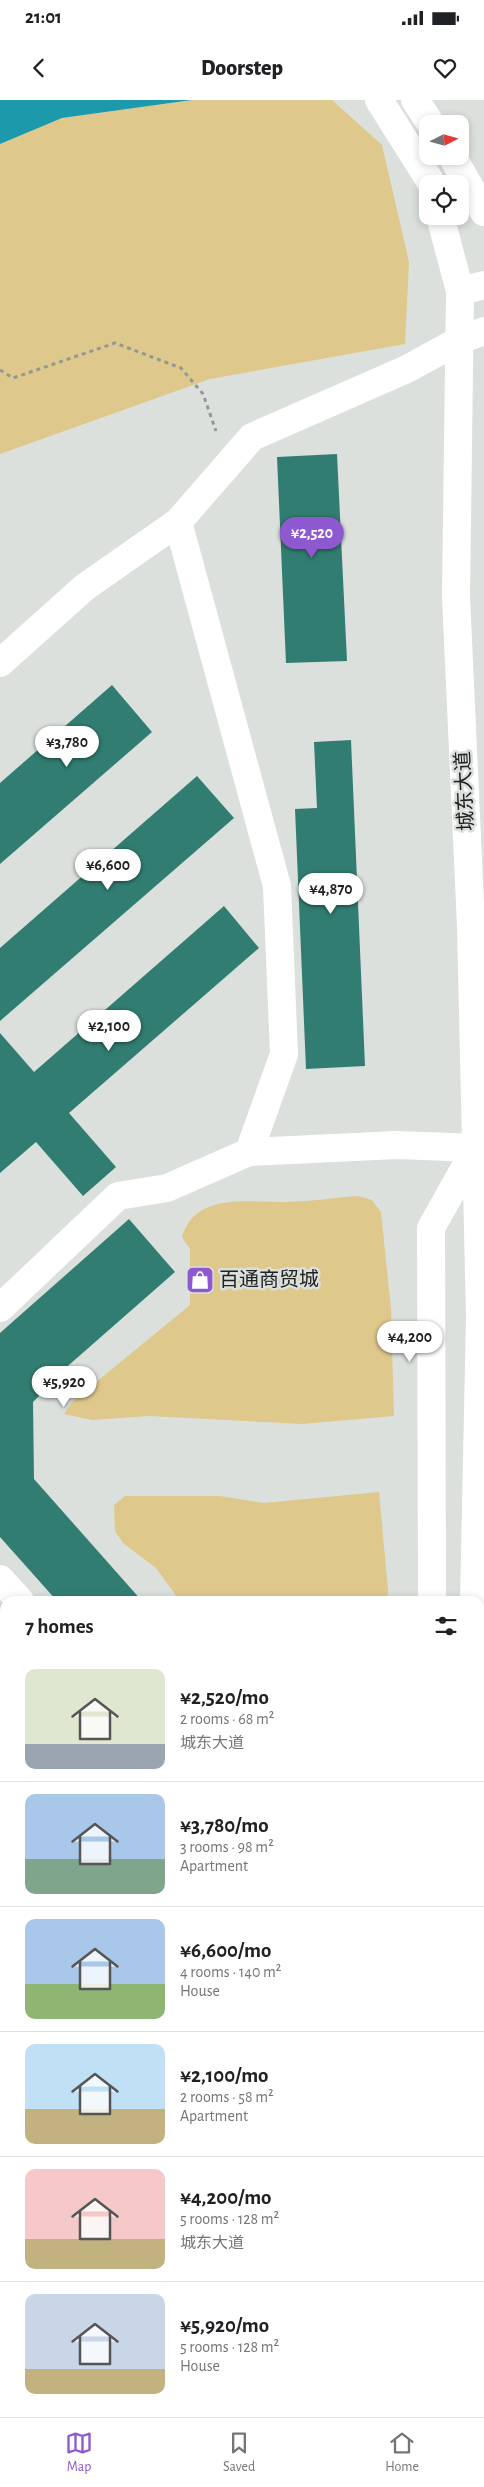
<!DOCTYPE html>
<meta charset="utf-8">
<style>
body{margin:0;font-family:"Alegreya Sans","Noto Sans SC",sans-serif;background:#f6f6f6;color:#202124;height:100vh;display:flex;flex-direction:column;font-size:19px;white-space:nowrap}
*{box-sizing:border-box;margin:0}
p{font-size:16px;color:#757577}
.icon{flex:none;width:28px;height:28px;fill:none;stroke:currentColor;stroke-width:2;stroke-linecap:round;stroke-linejoin:round}
.map{position:relative;flex:1;overflow:hidden}
.details{position:absolute;left:0px;top:1496px;width:485px;height:821px;display:flex;flex-direction:column;background:#fff;border-radius:15px 15px 0 0;box-shadow:0 2px 8px #0003}
.details>*{flex:none}
.needle{width:32px;rotate:84deg}
.buttons{position:absolute;left:419px;top:15px;display:grid;gap:10px}
.buttons a{display:grid;place-items:center;width:50px;height:50px;border-radius:10px;background:#fff;box-shadow:0 2px 8px #0003;font-size:25px}
.price{position:absolute;translate:-50% -42px;padding:0 11px;border-radius:18px;background:#fff;color:#222;font-size:16px;line-height:32px;filter:drop-shadow(0 1px 2px #0008)}
.price::after{content:'';position:absolute;left:50%;top:30px;width:15px;height:11px;margin-left:-8px;background:inherit;clip-path:polygon(0 0,100% 0,50% 100%)}
.price.on{background:#8d58d0;color:#fff}
ul{padding:0;list-style:none}
li{display:flex;align-items:center;gap:15px;height:125px;padding:0 25px}
li+li{border-top:1px solid #e0e0e0}
li span{display:grid;place-items:center;flex:none;width:140px;height:100px;border-radius:10px;color:#555}
li>.icon{margin-inline-start:auto}
span .icon{width:60px;height:60px;fill:#fffc;stroke-width:1}
li b{font-size:21px}
h2{display:flex;justify-content:space-between;align-items:center;height:60px;padding:0 25px;font-size:21px}
.status{display:flex;justify-content:space-between;align-items:center;height:35px;padding:0 25px;background:#fff;direction:ltr}
.status svg{height:14px;fill:currentColor}
header{display:flex;justify-content:space-between;align-items:center;height:65px;padding:0 25px;background:#fff;font-size:22px;font-weight:800}
.dock{display:flex;justify-content:space-around;align-items:center;height:70px;border-top:1px solid #e0e0e0;background:#fff;font-size:14px;color:#757577}
.dock a{display:grid;justify-items:center;gap:2px}
.dock .on{color:#8d58d0}
.map>svg:first-child{display:block}
.green{fill:#dfc88b}
.water{fill:#1d99ac}
.building{fill:#317d71}
.lines{fill:none;stroke-linecap:round;stroke-linejoin:round}
.path{stroke:#949895;stroke-width:3;stroke-dasharray:4 4;stroke-linecap:butt}
.minor{stroke:#fff;stroke-width:28}
.major{stroke:#fff;stroke-width:28}
.labels{text-anchor:middle;dominant-baseline:central;stroke-width:5;stroke-linejoin:round;paint-order:stroke}
.street-label{font-size:20px;fill:#202221;stroke:#dbe0dc}
.poi-label{font-size:20px;fill:#202221;stroke:#dbe0dc;text-anchor:start}
</style>
<div class="status"><b>21:01</b><svg viewBox="0 0 49 12"><path d="M0 12V9h3v3zM5 12V6h3v6zM10 12V3h3v9zM15 12V0h3v12zM26 1h20v11H26zM47 4h2v5h-2z"/></svg></div>
<header><svg class="icon" aria-label="back" viewBox="0 0 24 24"><path d="M15 5l-7 7 7 7"/></svg>Doorstep<svg class="icon" aria-label="heart" viewBox="0 0 24 24"><path d="M12 20l-8-8c-3-5 5-10 8-4 3-6 11-1 8 4z"/></svg></header>
<div class="map">
<svg width="484" height="2317" viewBox="0 0 484 2317">
<rect width="100%" height="100%" fill="#dbe0dc"/>
<path class="green" d="M192,0H332L382,45L409,162L405,244L210,279L0,354V44L62,18Z
M358,1096L372,1100L381,1112L391,1209L394,1316L302,1324L149,1316L92,1320L64,1314L72,1302L190,1205V1149L182,1137C195,1093 245,1102 281,1102C306,1102 332,1098 358,1096Z
M379,1392L388,1490L387,1501H180L156,1468L123,1443L115,1431L114,1405L125,1396H220L264,1403Z
M0,1699L5,1704V2244L0,2233Z
M395,2313V2317H37L35,2313Z"/>
<path class="water" d="M0,0H192L62,18L0,44Z
M0,2233L5,2244V2312L35,2313L37,2317H0Z"/>
<path class="building" d="M337,354L347,561L286,563L277,357Z
M112,585L152,632L0,764V683Z
M351,640L365,966L306,969L295,709L317,708L314,642Z
M197,676L234,718L0,921V848Z
M224,806L259,848L69,1013L116,1067L83,1096L36,1042L0,1073V933L34,972Z
M129,1119L175,1172L37,1293L39,1296L33,1302L34,1379L142,1501H57L0,1437V1233Z
M0,1527L5,1533V1650L0,1645Z"/>
<g class="lines">
<path class="path" d="M0,270L13,278L115,243L181,268L203,294L216,331
M0,2157L5,2168
M68,2312L70,2317"/>
<path class="minor" d="M0,563L85,487L178,422
M0,1208L118,1096L167,1088L249,1052
M0,1479L20,1501
M432,1501L431,1128L476,1048L397,1045L249,1052L284,954L277,786L178,422L252,337L407,269L460,240
M433,2312V2317"/>
<path class="major" d="M379,0L432,84
M415,0L431,24
M452,56L484,112
M440,116L460,191L456,497L471,826L480,1217L474,1501
M460,191L484,185
M460,240L484,231
M473,2312V2317"/>
</g>
<defs>
<symbol id="shop-square" viewBox="-11 -11 22 22"><rect x="-9" y="-9" width="18" height="18" rx="4" fill="#8d58d0" stroke="#dbe0dc"/><path d="M-5-2.5h2.3a2.7 3.5 0 0 1 5.4 0H5L5.5 6h-11ZM-1.5-2.5h3a1.5 2.3 0 0 0-3 0Z" fill="#fff"/></symbol>
</defs>
<g fill-rule="evenodd">
<use href="#shop-square" x="184" y="1164" width="32" height="32"/>
</g>
<g class="labels">
<g class="street-label">
<text transform="translate(465 691) rotate(-93)">城东大道</text>
</g>
<g class="poi-label">
<text x="219" y="1180">百通商贸城</text>
</g>
</g>
</svg>
<div class="buttons">
<a><svg class="needle" viewBox="-14 -14 28 28"><path d="M0-13l5 13h-10z" fill="#e53935"/><path d="M0 13l5-13h-10z" fill="#757577"/></svg></a>
<a><svg class="icon" aria-label="locate" viewBox="0 0 24 24"><circle cx="12" cy="12" r="6"/><path d="M12 2v4M12 18v4M2 12h4M18 12h4"/></svg></a>
</div>
<b class="price on" style="left:312px;top:459px">¥2,520</b>
<b class="price" style="left:67px;top:668px">¥3,780</b>
<b class="price" style="left:108px;top:791px">¥6,600</b>
<b class="price" style="left:331px;top:815px">¥4,870</b>
<b class="price" style="left:109px;top:952px">¥2,100</b>
<b class="price" style="left:410px;top:1263px">¥4,200</b>
<b class="price" style="left:64px;top:1308px">¥5,920</b>
<section class="details">
<h2>7 homes<svg class="icon" aria-label="filters" viewBox="0 0 24 24"><path d="M4 7h16M4 17h16"/><circle cx="9" cy="7" r="2"/><circle cx="15" cy="17" r="2"/></svg></h2>
<ul>
<li><span style="background:linear-gradient(#dfe7d0 75%,#9aa5b1 0)"><svg class="icon" aria-label="home" viewBox="0 0 24 24"><path d="M3 11l9-7 9 7M6 9v11h12V9"/></svg></span><div><b>¥2,520/mo</b><p>2 rooms · 68 m²</p><p>城东大道</p></div></li>
<li><span style="background:linear-gradient(#a9c7e8 65%,#7fa58c 0)"><svg class="icon" aria-label="home" viewBox="0 0 24 24"><path d="M3 11l9-7 9 7M6 9v11h12V9"/></svg></span><div><b>¥3,780/mo</b><p>3 rooms · 98 m²</p><p>Apartment</p></div></li>
<li><span style="background:linear-gradient(#a9c7e8 65%,#8fb573 0)"><svg class="icon" aria-label="home" viewBox="0 0 24 24"><path d="M3 11l9-7 9 7M6 9v11h12V9"/></svg></span><div><b>¥6,600/mo</b><p>4 rooms · 140 m²</p><p>House</p></div></li>
<li><span style="background:linear-gradient(#bfe0f5 65%,#c2b280 0)"><svg class="icon" aria-label="home" viewBox="0 0 24 24"><path d="M3 11l9-7 9 7M6 9v11h12V9"/></svg></span><div><b>¥2,100/mo</b><p>2 rooms · 58 m²</p><p>Apartment</p></div></li>
<li><span style="background:linear-gradient(#f6c9c9 70%,#c2b280 0)"><svg class="icon" aria-label="home" viewBox="0 0 24 24"><path d="M3 11l9-7 9 7M6 9v11h12V9"/></svg></span><div><b>¥4,200/mo</b><p>5 rooms · 128 m²</p><p>城东大道</p></div></li>
<li><span style="background:linear-gradient(#c9d6e8 75%,#c2b280 0)"><svg class="icon" aria-label="home" viewBox="0 0 24 24"><path d="M3 11l9-7 9 7M6 9v11h12V9"/></svg></span><div><b>¥5,920/mo</b><p>5 rooms · 128 m²</p><p>House</p></div></li>
</ul>
</section>
</div>
<nav class="dock">
<a class="on"><svg class="icon" aria-label="map" viewBox="0 0 24 24"><path d="M3 6l6-2 6 2 6-2v14l-6 2-6-2-6 2zM9 4v14M15 6v14"/></svg>Map</a>
<a><svg class="icon" aria-label="saved" viewBox="0 0 24 24"><path d="M7 4h10v16l-5-4-5 4z"/></svg>Saved</a>
<a><svg class="icon" aria-label="home" viewBox="0 0 24 24"><path d="M3 11l9-7 9 7M6 9v11h12V9"/></svg>Home</a>
</nav>
